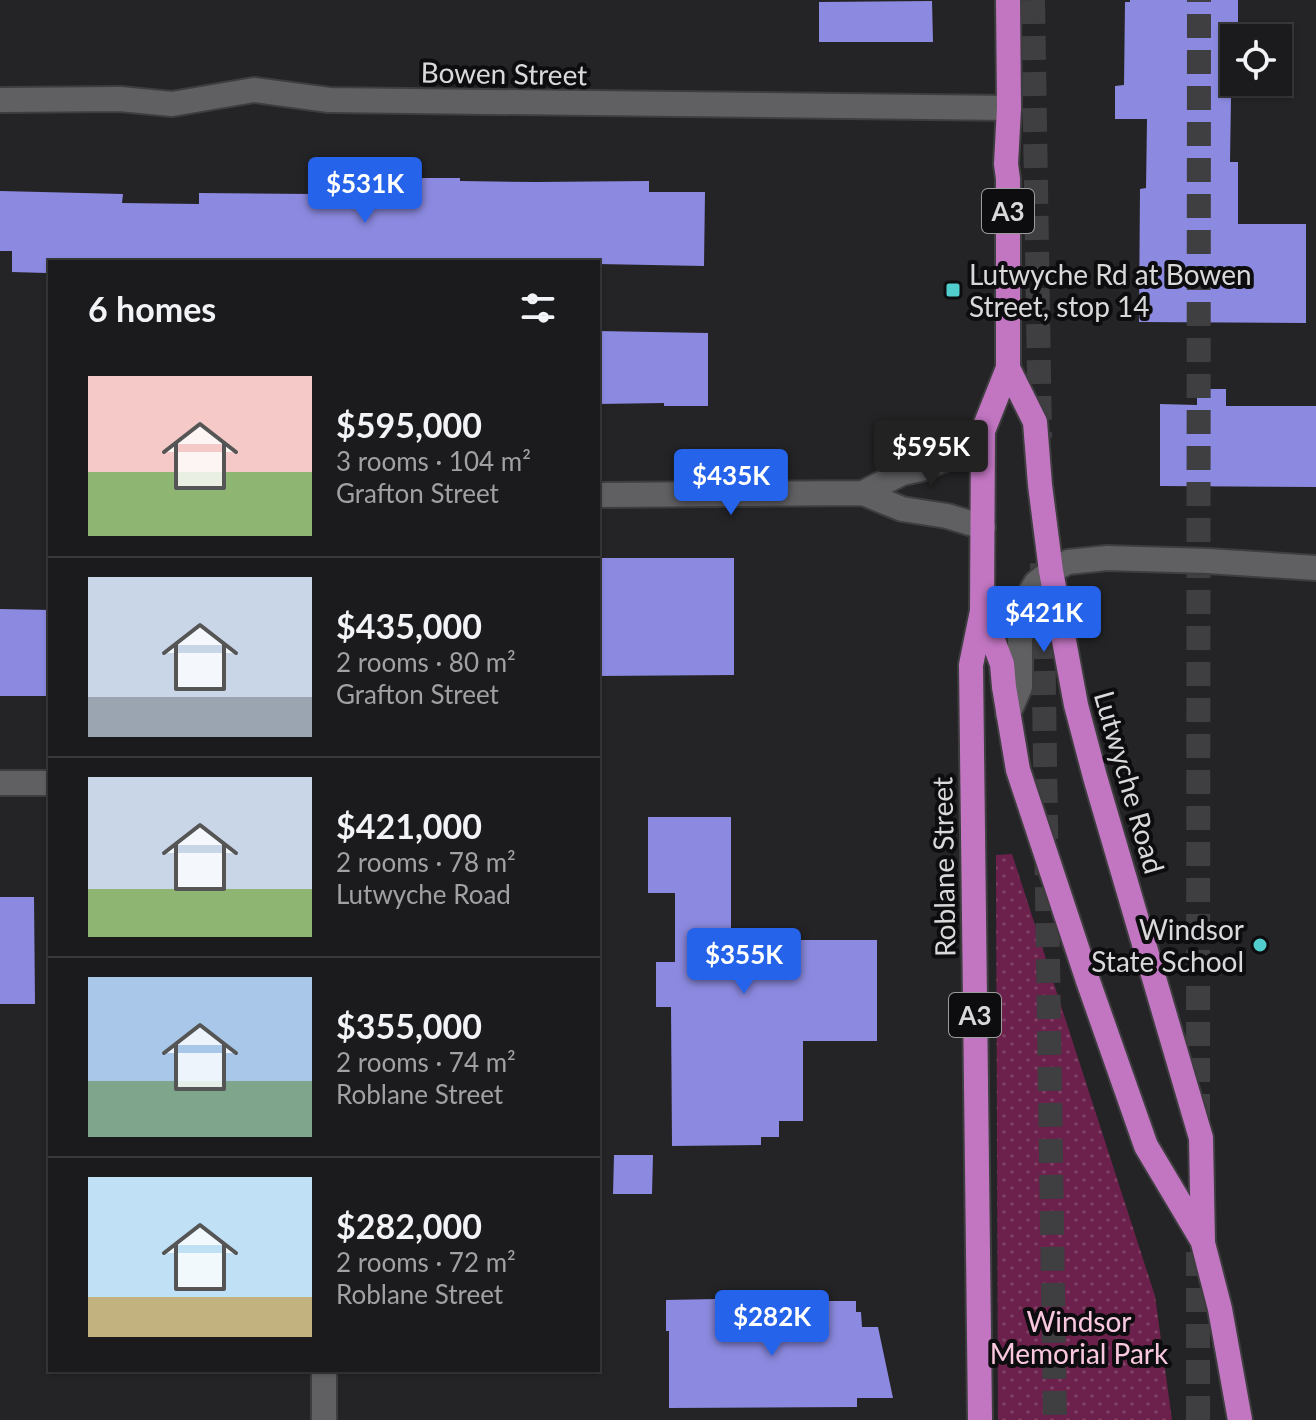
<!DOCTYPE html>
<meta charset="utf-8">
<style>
body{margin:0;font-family:Lato,sans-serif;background:#242325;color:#f1f3f6;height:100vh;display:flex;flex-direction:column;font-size:30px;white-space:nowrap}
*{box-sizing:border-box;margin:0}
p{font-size:26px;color:#a0a1a3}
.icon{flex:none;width:44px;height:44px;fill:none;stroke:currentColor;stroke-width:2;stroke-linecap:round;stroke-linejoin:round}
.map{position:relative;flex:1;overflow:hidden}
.details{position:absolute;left:48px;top:260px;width:552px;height:1112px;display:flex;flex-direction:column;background:#1b1a1c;border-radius:0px;box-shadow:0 2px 6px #0004,0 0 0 2px #39383b}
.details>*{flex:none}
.buttons{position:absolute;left:1220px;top:24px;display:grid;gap:16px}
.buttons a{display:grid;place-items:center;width:72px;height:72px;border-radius:0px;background:#1b1a1c;box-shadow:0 2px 6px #0004,0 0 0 2px #39383b;font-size:40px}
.price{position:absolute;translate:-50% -68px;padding:0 18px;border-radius:8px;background:#2563eb;color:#fff;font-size:26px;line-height:52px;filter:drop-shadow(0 2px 4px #0008)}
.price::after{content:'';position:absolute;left:50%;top:48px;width:24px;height:18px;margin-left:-12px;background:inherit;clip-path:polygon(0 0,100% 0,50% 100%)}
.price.current{background:#222;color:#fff}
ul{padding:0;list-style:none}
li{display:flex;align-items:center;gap:24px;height:200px;padding:0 40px}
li+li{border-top:2px solid #39383b}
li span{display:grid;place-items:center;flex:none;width:224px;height:160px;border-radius:0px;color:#555}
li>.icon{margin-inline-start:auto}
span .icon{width:96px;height:96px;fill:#fffc;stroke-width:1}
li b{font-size:34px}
h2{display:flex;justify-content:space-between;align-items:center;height:96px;padding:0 40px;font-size:34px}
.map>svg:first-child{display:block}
.green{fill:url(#green-dots)}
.building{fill:#8c8ae0}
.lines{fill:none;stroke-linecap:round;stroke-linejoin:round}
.highway-tunnel{stroke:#3f3e40;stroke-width:24;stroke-dasharray:24 12;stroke-linecap:butt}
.minor-casing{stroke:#3e3d3f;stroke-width:28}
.highway-casing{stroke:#3e3d3f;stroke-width:28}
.minor{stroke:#605f62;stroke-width:24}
.highway{stroke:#c276c2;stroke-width:24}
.poi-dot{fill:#52cdcd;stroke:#0d0c0e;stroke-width:3}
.labels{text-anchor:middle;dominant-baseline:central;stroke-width:8;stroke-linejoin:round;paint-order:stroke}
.shield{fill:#0d0c0e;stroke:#9c9c9d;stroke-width:2}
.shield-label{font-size:26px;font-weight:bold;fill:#d9d9da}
.street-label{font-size:28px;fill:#d9d9da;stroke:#0d0c0e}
.poi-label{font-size:28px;fill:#d9d9da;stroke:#0d0c0e;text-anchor:start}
.park-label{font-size:28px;fill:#f9c8df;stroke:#0d0c0e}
</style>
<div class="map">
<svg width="1316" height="1420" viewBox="0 0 1316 1420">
<defs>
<pattern id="green-dots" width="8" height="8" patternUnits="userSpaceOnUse" patternTransform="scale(2)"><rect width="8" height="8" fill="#6c214c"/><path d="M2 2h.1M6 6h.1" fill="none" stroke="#804165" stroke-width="1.8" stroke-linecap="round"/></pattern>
</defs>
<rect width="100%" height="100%" fill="#242325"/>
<path class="green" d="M1012,854L1155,1296L1172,1420H998L996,855Z"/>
<path class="building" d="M1130,0H1238V33H1234V97H1231L1230,162H1238V224H1306V323L1139,322L1140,189L1146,188L1147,119H1115V86L1124,85L1125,2H1130Z
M932,1L933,42H819V2Z
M384,178H460V181L536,182L649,181V192H705L704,266L598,264V262H565V259L459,258V262H46V273L12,272V251H0V191L123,194L122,203L199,204V193L312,194L313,188H334V180L384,181Z
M598,331L708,333V406H664V403L598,404Z
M1197,389H1226V406H1316V487L1160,486V404L1197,405Z
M598,558H734V675L598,676Z
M0,609L50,610V696H0Z
M648,817H731V940H877V1041H803V1121H779V1137H761V1145L672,1146L671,1007H656V962H675V893H648Z
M0,897H34L35,1004H0Z
M614,1155H653L652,1194H613Z
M716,1299V1312H827V1301H856V1312H861L862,1327H878L893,1398H857V1407L669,1408V1331H666V1300Z"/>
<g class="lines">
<path class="highway-tunnel" d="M1033,0L1040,438
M1042,563L1055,1420
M1198,1118L1199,0
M1198,1420V1238"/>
<defs>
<path id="minor" d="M0,100L120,99L172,104L254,90L329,100L1009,108
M863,493L902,473L921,469L982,443
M598,495L863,493L902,509L947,516L983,527
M1008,714L1020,687V629L1021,613L1026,600L1036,583L1051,571L1068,562L1107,558L1208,561L1316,568
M0,783H50
M324,1420V1370"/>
<path id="highway" d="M1008,0L1009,108L1006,164L1008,179V368L1035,422L1040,485L1051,571L1076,705L1095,777L1201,1138L1203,1243L1220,1309L1240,1420
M982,611L1002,664L1004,687L1018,770L1088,981L1146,1146L1202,1240
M980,1420L971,665L982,611L983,431L1008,368"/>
</defs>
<use href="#minor" class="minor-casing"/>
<use href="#highway" class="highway-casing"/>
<use href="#minor" class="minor"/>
<use href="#highway" class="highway"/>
</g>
<g class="poi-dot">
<rect x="945" y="282" width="16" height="16" rx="4"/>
<circle cx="1260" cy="945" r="8"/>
</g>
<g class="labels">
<g class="shield">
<rect x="982" y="189" width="52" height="44" rx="6"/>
<rect x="949" y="993" width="52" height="44" rx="6"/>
</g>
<g class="shield-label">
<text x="1008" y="211">A3</text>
<text x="975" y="1015">A3</text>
</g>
<g class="street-label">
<text transform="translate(504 73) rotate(1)">Bowen Street</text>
<text transform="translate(1130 782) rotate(74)">Lutwyche Road</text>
<text transform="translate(943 867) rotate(-91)">Roblane Street</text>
</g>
<g class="poi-label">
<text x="969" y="274">Lutwyche Rd at Bowen<tspan x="969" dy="32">Street, stop 14</tspan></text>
<text x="1244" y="929" text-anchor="end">Windsor<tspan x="1244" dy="32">State School</tspan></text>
</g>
<g class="park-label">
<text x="1079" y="1321">Windsor<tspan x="1079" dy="32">Memorial Park</tspan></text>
</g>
</g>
</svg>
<div class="buttons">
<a><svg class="icon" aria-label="locate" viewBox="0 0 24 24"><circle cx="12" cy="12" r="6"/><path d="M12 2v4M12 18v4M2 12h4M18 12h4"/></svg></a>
</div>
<b class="price" style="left:365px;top:225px">$531K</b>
<b class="price current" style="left:931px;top:488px">$595K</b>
<b class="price" style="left:731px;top:517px">$435K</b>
<b class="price" style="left:1044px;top:654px">$421K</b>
<b class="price" style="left:744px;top:996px">$355K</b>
<b class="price" style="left:772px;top:1358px">$282K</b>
<section class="details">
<h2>6 homes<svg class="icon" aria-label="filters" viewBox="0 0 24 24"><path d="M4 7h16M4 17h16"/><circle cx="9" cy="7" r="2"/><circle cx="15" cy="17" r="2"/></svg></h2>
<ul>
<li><span style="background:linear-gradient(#f6c9c9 60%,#8fb573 0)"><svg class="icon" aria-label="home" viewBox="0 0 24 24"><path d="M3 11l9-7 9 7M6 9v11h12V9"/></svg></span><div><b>$595,000</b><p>3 rooms · 104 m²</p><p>Grafton Street</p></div></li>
<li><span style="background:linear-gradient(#c9d6e8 75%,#9aa5b1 0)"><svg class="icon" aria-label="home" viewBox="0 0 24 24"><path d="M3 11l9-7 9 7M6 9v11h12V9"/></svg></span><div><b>$435,000</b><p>2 rooms · 80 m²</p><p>Grafton Street</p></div></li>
<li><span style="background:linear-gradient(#c9d6e8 70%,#8fb573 0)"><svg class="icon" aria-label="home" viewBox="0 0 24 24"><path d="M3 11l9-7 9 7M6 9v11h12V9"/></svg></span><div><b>$421,000</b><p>2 rooms · 78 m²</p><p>Lutwyche Road</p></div></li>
<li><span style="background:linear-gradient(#a9c7e8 65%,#7fa58c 0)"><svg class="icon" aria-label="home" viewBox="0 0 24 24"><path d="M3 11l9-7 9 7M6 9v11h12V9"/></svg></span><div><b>$355,000</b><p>2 rooms · 74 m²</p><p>Roblane Street</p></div></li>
<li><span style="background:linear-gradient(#bfe0f5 75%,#c2b280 0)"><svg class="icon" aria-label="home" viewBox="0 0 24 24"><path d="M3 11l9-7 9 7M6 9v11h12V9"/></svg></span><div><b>$282,000</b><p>2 rooms · 72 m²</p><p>Roblane Street</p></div></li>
</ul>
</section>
</div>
